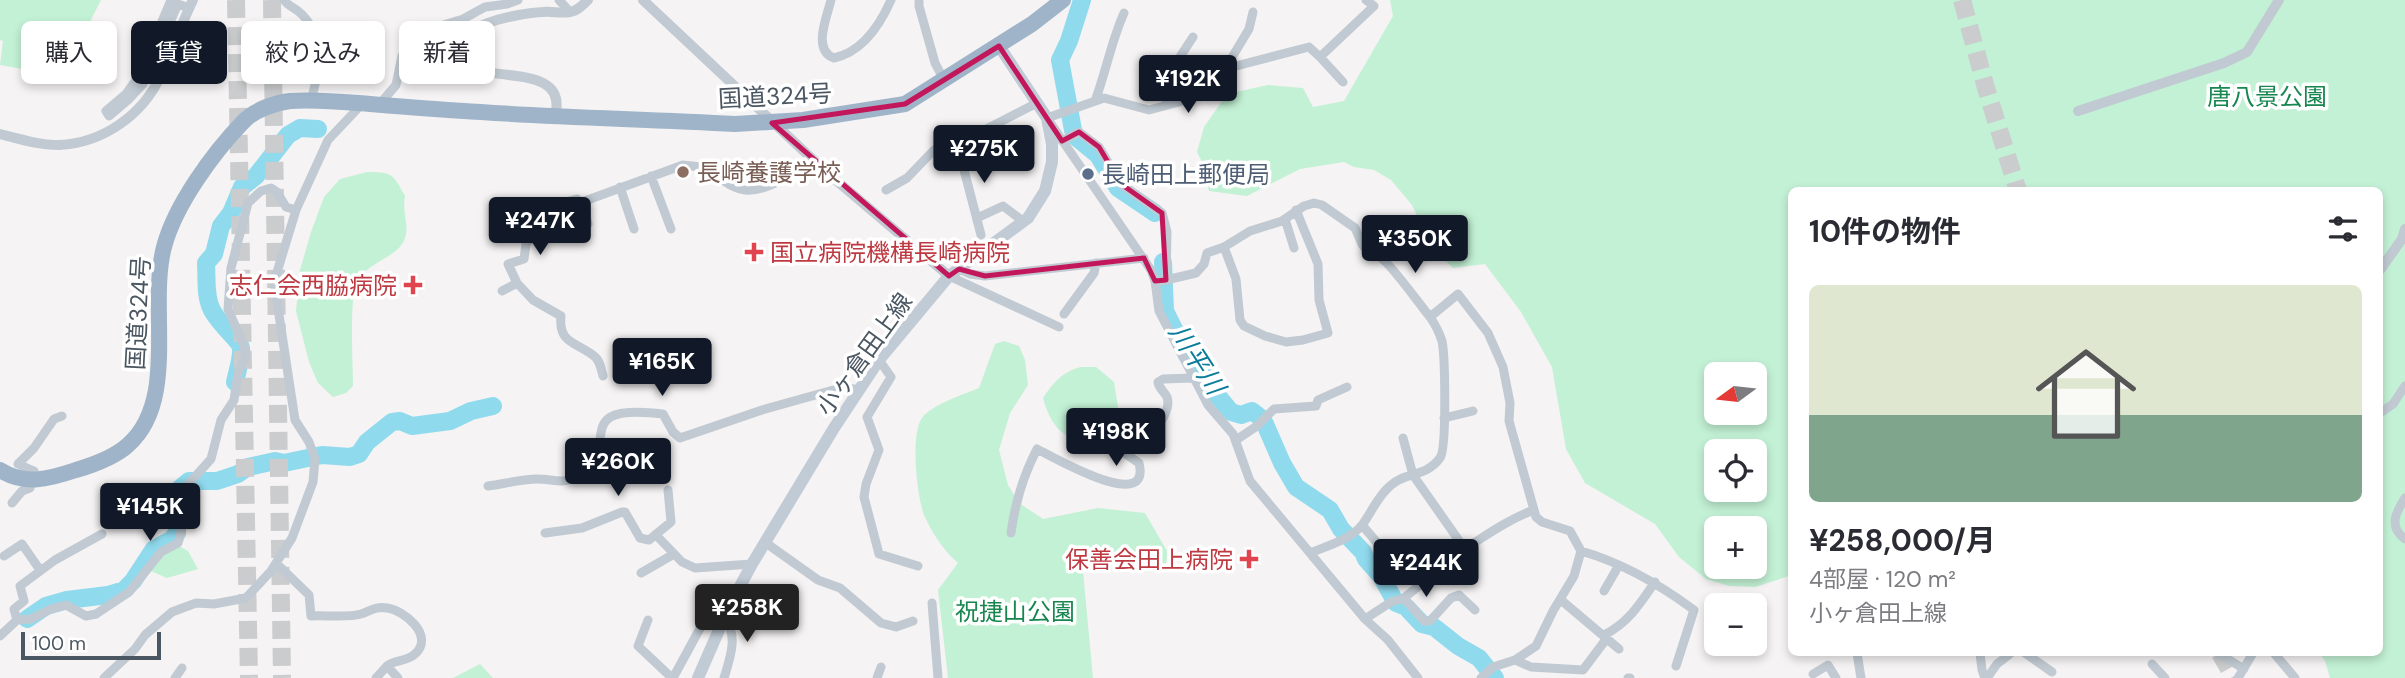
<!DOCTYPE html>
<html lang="ja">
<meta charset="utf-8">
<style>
body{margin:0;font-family:"DM Sans","Noto Sans JP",sans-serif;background:#f7f7f7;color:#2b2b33;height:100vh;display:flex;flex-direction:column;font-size:26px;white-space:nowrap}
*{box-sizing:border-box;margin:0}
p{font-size:23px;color:#7c7c81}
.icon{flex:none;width:38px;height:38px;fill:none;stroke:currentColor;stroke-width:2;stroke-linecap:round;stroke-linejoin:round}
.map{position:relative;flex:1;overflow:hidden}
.sheet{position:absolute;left:1788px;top:187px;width:595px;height:469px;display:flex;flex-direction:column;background:#fff;border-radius:10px;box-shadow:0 4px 10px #0003}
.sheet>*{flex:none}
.banner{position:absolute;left:21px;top:21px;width:665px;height:63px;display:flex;gap:14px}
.needle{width:46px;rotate:255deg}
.buttons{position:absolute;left:1704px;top:362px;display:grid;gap:14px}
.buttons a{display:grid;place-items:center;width:63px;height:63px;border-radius:10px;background:#fff;box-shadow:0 4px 10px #0003;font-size:35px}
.scale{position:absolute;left:21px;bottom:18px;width:140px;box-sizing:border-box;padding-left:7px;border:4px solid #4a5661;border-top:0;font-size:19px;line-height:24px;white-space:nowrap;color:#4a5661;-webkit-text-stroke:5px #fff;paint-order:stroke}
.price{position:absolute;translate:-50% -60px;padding:0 16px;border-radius:7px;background:#111827;color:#fff;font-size:23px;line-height:46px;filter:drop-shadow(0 2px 4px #0008)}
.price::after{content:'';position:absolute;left:50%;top:42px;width:21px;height:16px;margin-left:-10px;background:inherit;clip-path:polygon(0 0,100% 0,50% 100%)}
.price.on{background:#222;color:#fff}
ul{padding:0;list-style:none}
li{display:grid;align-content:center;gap:14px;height:371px;padding:0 21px}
li span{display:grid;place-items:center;height:217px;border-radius:10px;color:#555}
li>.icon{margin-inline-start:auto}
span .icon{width:126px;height:126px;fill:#fffc;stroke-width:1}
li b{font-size:30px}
h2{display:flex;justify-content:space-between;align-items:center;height:84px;padding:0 21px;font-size:30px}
.chip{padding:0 24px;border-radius:10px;background:#fff;box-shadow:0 4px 10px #0003;font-size:24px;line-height:63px}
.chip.on{background:#111827;color:#fff}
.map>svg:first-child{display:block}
.green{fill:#c3f1d5;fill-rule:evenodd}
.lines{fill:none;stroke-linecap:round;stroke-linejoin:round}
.river{stroke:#90daee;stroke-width:18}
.motorway-tunnel{stroke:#caccce;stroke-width:18;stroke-dasharray:18 9;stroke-linecap:butt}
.minor{stroke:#c1cad2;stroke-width:9}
.tertiary{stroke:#c1cad2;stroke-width:10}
.secondary{stroke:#c1cbd6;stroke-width:12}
.trunk{stroke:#9fb4c9;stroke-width:16}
.marked{fill:none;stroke:#c2185b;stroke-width:5;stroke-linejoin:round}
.education-dot{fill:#8d6e63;stroke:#fff;stroke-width:2.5}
.service-dot{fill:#5c6f8a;stroke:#fff;stroke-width:2.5}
.health-dot{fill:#e0444e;stroke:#fff;stroke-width:2.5}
.labels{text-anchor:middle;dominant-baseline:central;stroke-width:7;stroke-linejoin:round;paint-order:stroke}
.street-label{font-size:24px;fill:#4a5661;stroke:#fff}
.park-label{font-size:24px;fill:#17864f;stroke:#fff}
.education-label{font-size:24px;fill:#785e54;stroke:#fff;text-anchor:start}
.service-label{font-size:24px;fill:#4e5e75;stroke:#fff;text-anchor:start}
.health-label{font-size:24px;fill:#be3a42;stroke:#fff;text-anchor:end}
.water-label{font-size:26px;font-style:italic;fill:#0c7c9b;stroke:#fff}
</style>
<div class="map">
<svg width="2405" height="678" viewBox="0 0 2405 678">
<rect width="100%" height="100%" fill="#f5f3f3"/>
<path class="green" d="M0,0H101L74,53L55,75L0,65L3,41L0,40Z
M1390,0H2405V678H2330L2325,661L2319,653H2380V191H1792V575L1755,587L1729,586L1706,579L1679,557L1655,524L1585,483L1566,449L1552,367L1521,312L1485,264L1453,268L1432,247L1412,205L1391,180L1374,170L1354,167L1344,162L1300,169L1247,196L1209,191L1203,164L1197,152L1204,127L1227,94L1268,85L1303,88L1313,107L1344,101L1393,16ZM1717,374H1755V413H1717ZM1717,452H1755V490H1717ZM1717,528H1755V567H1717Z
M367,172C393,172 393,174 405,196C402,211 408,222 406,234C402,258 369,259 357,282C349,297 353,365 353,386L346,393L333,397L318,383L309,362L296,311L300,270L311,232L324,197L340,179Z
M1004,341L1019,346L1025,360L1028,385L1010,413L999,450L1008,485L1019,503L1043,519L1098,508L1145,513L1167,551L1166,569C1138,576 1109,570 1082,561L1093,678H948L938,590L958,563C944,551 932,533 924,515C917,497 910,434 922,418C931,405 964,394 979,388L995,344Z
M1081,367H1096L1114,382L1118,407L1112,431C1076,450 1053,436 1043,398C1054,382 1062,372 1081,367Z
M179,546L188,551L198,569L167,578L151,571L164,554Z
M480,664L493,678H453Z"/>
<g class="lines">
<path class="river" d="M1082,0L1069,41L1060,60L1073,130L1076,137L1098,155L1118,188L1155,213
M1163,262L1165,311L1187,355L1200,366L1216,394L1231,412L1241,415L1252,411L1261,418L1265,424L1282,463L1296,487L1330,510L1341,529L1363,552L1366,559L1381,576L1396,603L1406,607L1422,624L1434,627L1458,646L1479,658L1495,678
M235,382C237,372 242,358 241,348C240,341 216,321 211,308C205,295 207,278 206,263L214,254L221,226L231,213L242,187L256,176L288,135L300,128L318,129
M27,619L46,606L67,600L108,595L124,590L133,581L154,549L172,539L177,533V491L189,481H217L238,474L248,467L275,461L284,463L322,455L350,457L359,454L367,442L392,422L400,421L412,426L450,421L471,411L493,406"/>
<path class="motorway-tunnel" d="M236,0L249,678
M272,0L282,678
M1962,0L1986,88L2018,191
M2220,653L2234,678"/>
<path class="minor" d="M171,0L139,76L126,94L106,111L109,116L129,99L143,84L178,4L189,8
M284,0C288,6 292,6 298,11C311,21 317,38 323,52L311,101
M559,0L570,12
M831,0C827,17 812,50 834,58C862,52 880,25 891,0
M919,0V6L935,63L944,80
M1320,57L1309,47L1198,76L1190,99L1149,110L1104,98L1047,118L1151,270L1155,281L1159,311L1208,405L1233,434L1250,481L1365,619L1388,640L1418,678
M1225,69L1249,29L1253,12
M1343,82L1320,57L1374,6L1366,0
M1095,101C1106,72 1111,42 1124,13
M379,105L396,85L402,56L424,31L463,19L485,7L507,4L518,0
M1166,105L1174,66L1193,37
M1062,141L1079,132L1099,147L1121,184L1162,213L1167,232L1166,280L1160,281
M957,143L981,235
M651,176L671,229
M620,187L634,229
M886,190L907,178L934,150L959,143L1037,103
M582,202L683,165L709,168C746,207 765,186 804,170H810L818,176L825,171
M977,218L1003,206L1023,221
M1285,219L1294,248
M1224,247L1236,279L1240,320L1244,326L1265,336L1286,342L1303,340L1328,333L1319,300L1318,264L1296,210
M1381,258C1391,264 1420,305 1430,317
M959,269L970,274L985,276L1144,258
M949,276L1059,327
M1166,280L1196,273L1204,264L1207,253L1224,247L1250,231L1282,221L1304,206L1314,203L1322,205L1355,228L1362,244L1368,252
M517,283L533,300L561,316C558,344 577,342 594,356C600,360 601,369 603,376
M502,291L517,283L508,264L524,259L526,244L553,208L561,203L577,199L582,202L588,224
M1064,314L1094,273L1096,263
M879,360L891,377L867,417L879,450L866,484L864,497L879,554L918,566
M2380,413L2393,404L2405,386
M1444,418L1473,411
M1403,438L1413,475L1467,552
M1236,440L1257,426L1274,409L1316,406L1318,400L1347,387
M36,480L34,471L18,464L34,448L54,419L62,416
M488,486C504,484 521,479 537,479C553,479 564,485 579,476C624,447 566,403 663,414L673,432L680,438L762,410L844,387L858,390
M2405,498C2396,512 2388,527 2405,539
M12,503L22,491L30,488V481
M1362,525L1397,566
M545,533L582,528L622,512H625L640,538L649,540L671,522L668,490
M1011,533C1015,503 1023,476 1037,449C1052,456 1152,515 1139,463L1113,445L1116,433L1122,430H1154C1161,423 1171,408 1167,397C1164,391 1159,389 1158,382L1163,379L1193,378
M656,535L682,562L695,568L752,564
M766,543L818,580L840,588L881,623L896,627L913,621
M1464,549C1487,535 1509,519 1534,510
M1581,551C1623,563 1659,584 1694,610L1676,666
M1310,553C1327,546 1350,540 1362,525C1372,512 1377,497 1390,486C1406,471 1425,478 1440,458C1447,449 1445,355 1442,341C1439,332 1435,324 1430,317L1458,294L1488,333L1503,367L1510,403L1509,421L1536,517L1542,522L1570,531L1581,551L1574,576L1553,611L1536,646L1515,660L1493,667L1481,678
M4,556L22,544L40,570
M276,563L309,595L311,616C326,615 347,618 361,614C370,611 376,606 387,608C404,610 434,635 416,653C408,662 395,659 387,666
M641,573L674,554
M1604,591L1619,565
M1404,598L1424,621H1430L1451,598L1459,595L1475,610
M1561,600L1619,649
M932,603L938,678
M724,618C739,635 730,658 724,678
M1365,619L1391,602L1404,598L1426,580L1445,569
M17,620L14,609L24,601L20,586L55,560L102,534
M648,620L638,646L672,678
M1604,635C1628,623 1640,604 1655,582
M0,636L17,620L31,619L51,609L66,605L86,616L96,614L129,592L161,552L178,543L181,533L182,491L211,459L221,420L234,400L238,373L246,356L244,346L228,309L231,268L248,203L261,191L271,188L277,192L286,207L296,210
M1857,653L1861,678
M1980,653L1982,670L1985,678
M2025,653L2052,672
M2218,653L2244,669
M2274,653L2295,678
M1515,660L1531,667L1583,670L1607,638
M2152,664L2165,678
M1813,674L1828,665L1836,678
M104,678L135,649L145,635L172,612L196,603L214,604L246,598L271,571L292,538L313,482L315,459L309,442L295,420L274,282L296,210L328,140L362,104
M175,678L182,668
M376,678L387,666L398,678
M673,678L716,599L729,607
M877,678L881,667
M1628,678H1630
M1987,678L1997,664L2011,653
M2238,678L2253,653"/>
<path class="tertiary" d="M643,0L825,171L949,276
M2078,111L2224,63L2247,52L2279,0
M555,116C570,59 476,86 462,60C444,25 521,13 543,12C552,11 561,14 570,12C577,11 583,5 588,0
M0,134C19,139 39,145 59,145C103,143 143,115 161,75C173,51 181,24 193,0
M2380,270L2402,239L2405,229"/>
<path class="secondary" d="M698,678L729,607L752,564L834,428L879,360L949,276L1028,218L1045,191L1052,162V144L1047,118L999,46"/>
<path class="trunk" d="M0,470C25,486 49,479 76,470C93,465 115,457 128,445C179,400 148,307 164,247C175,205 213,153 243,122C254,110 274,103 290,101C316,99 344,102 370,104C407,107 444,110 481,112C565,118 650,119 735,124L803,120L905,104L1032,24L1063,0"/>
</g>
<path class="marked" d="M999,46L1062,141L1079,132L1099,147L1121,184L1162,213L1166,280L1155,281L1144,258L985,276L959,269L949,276L772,123L905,104Z"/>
<circle class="education-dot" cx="683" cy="172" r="7"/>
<circle class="service-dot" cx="1088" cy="174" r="7"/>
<g class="health-dot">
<path d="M750.5 241.5h7v7h7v7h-7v7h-7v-7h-7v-7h7z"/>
<path d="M409.5 274.5h7v7h7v7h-7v7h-7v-7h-7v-7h7z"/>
<path d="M1245.5 548.5h7v7h7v7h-7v7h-7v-7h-7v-7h7z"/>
</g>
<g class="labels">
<g class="street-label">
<text transform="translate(775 96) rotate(-3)">国道324号</text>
<text transform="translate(138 313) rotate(-87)">国道324号</text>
<text transform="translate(864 354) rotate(-54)">小ヶ倉田上線</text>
</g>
<g class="park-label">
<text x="2267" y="96">唐八景公園</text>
<text x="1015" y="611">祝捷山公園</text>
</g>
<g class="education-label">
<text x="697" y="172">長崎養護学校</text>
</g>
<g class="service-label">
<text x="1102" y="174">長崎田上郵便局</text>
</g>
<g class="health-label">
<text x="770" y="252" text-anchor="start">国立病院機構長崎病院</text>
<text x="397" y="285">志仁会西脇病院</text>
<text x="1233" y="559">保善会田上病院</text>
</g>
<g class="water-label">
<text transform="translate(1197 359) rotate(57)">川平川</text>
</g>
</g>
</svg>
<div class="buttons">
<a><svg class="needle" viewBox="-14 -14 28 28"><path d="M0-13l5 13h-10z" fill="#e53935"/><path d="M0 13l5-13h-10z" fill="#7c7c81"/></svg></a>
<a><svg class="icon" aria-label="locate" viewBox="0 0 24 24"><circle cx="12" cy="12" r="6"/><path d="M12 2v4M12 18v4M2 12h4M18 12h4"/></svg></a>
<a>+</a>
<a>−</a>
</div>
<div class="scale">100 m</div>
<b class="price" style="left:1188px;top:115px">¥192K</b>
<b class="price" style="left:984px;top:185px">¥275K</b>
<b class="price" style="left:540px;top:257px">¥247K</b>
<b class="price" style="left:1415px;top:275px">¥350K</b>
<b class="price" style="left:662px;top:398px">¥165K</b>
<b class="price" style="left:1116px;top:468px">¥198K</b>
<b class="price" style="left:618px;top:498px">¥260K</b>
<b class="price" style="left:150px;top:543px">¥145K</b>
<b class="price" style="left:1426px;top:599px">¥244K</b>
<b class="price on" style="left:747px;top:644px">¥258K</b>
<div class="banner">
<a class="chip">購入</a>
<a class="chip on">賃貸</a>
<a class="chip">絞り込み</a>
<a class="chip">新着</a>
</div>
<section class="sheet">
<h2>10件の物件<svg class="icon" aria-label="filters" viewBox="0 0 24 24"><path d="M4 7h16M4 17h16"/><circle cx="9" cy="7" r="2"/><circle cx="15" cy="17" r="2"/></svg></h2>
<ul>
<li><span style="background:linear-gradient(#dfe7d0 60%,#7fa58c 0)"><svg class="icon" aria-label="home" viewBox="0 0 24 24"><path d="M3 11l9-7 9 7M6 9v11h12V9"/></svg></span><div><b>¥258,000/月</b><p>4部屋 · 120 m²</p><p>小ヶ倉田上線</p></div></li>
</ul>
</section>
</div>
